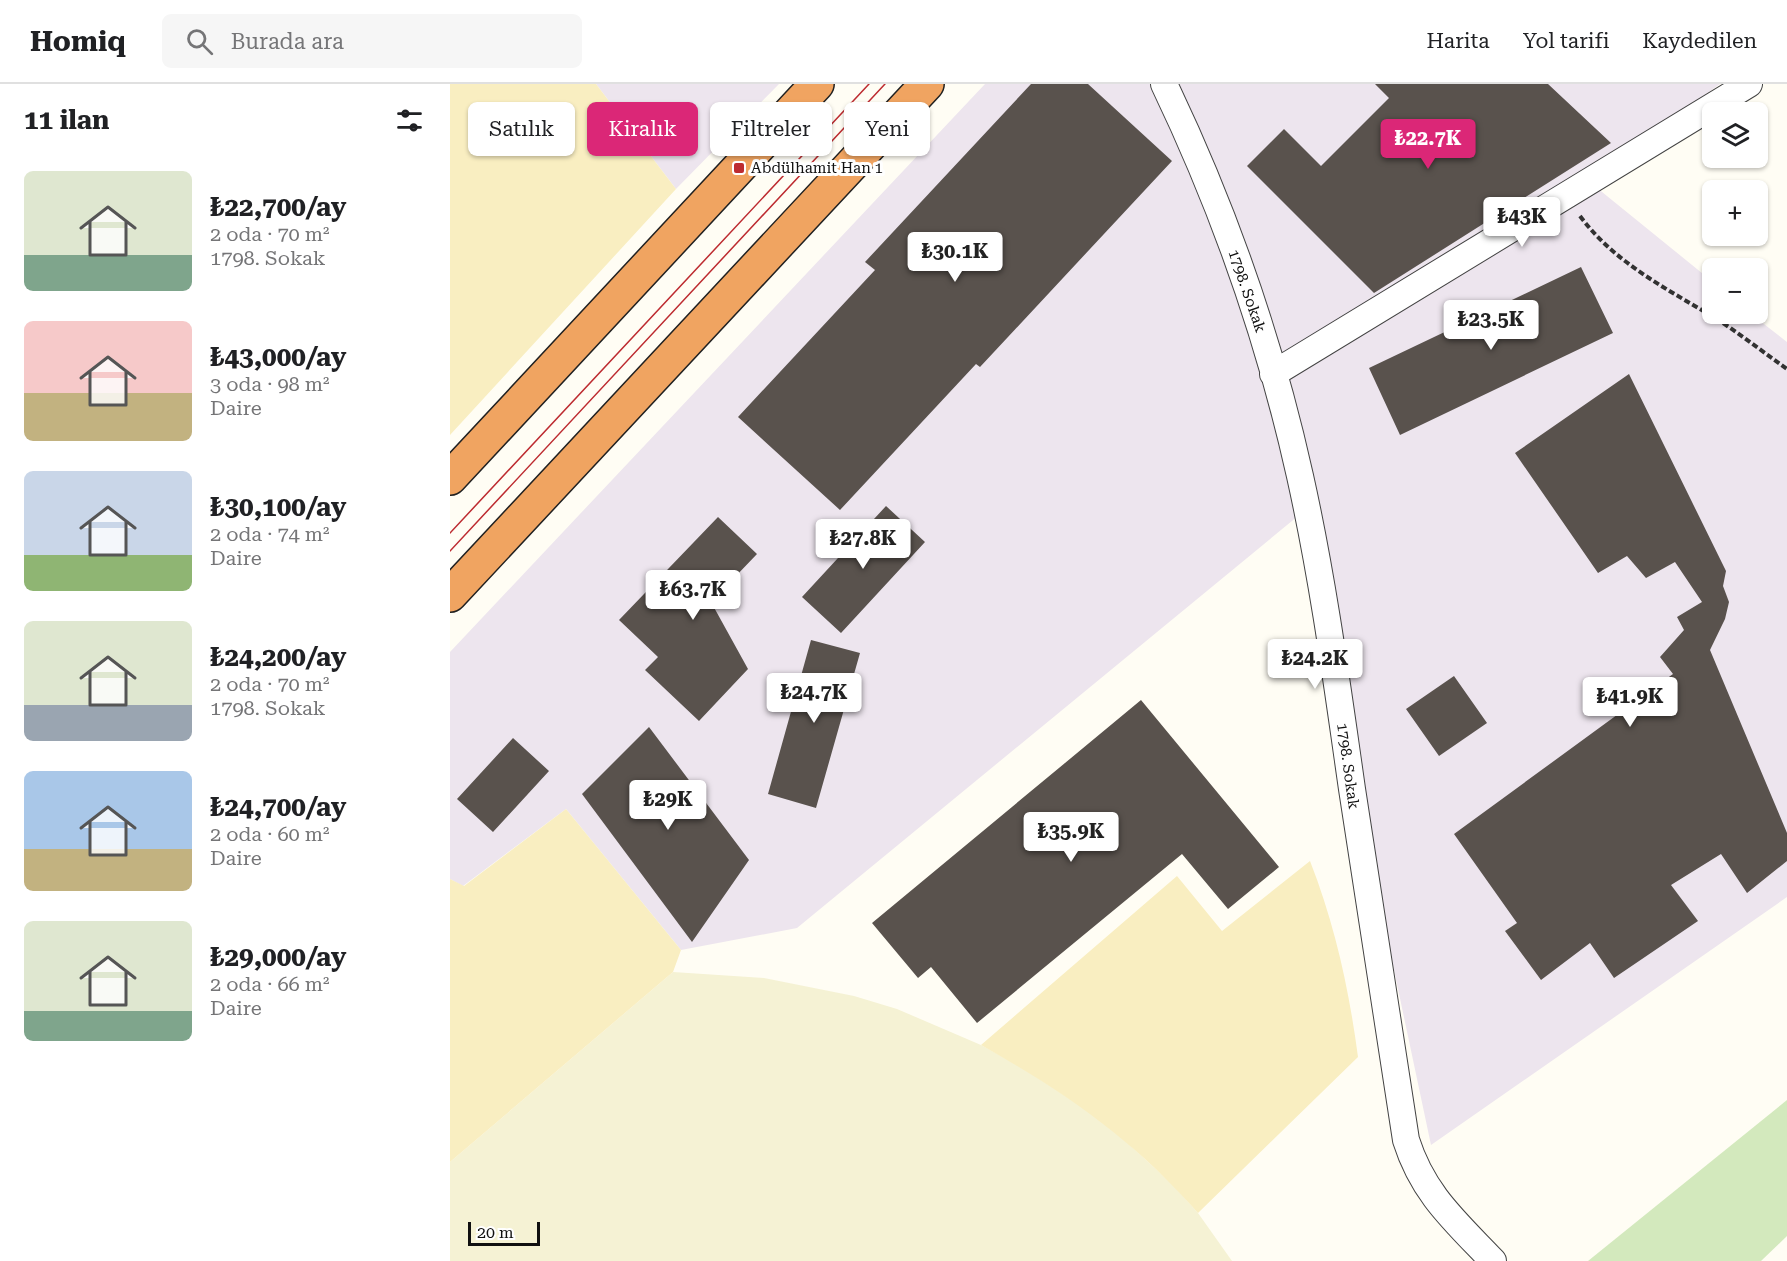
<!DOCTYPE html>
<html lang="tr">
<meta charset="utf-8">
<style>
body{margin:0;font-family:"Roboto Serif",serif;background:#f6f6f6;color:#202124;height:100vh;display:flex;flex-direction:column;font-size:22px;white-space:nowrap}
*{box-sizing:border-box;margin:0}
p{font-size:20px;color:#757577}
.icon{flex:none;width:33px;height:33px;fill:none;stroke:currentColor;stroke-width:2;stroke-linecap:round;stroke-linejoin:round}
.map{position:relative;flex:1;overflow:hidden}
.details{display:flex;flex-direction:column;background:#fff;width:450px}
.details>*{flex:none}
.banner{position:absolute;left:18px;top:18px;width:570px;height:54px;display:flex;gap:12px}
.controls{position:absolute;left:1252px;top:18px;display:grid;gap:12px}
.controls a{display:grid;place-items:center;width:66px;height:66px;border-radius:9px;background:#fff;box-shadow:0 2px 4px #0004;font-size:30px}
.scale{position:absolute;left:18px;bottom:15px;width:72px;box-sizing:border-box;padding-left:6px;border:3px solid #101010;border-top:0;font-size:16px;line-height:21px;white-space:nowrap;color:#101010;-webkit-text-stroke:4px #fff;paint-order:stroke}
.price{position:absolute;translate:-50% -51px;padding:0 14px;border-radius:6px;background:#fff;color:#222;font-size:20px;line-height:39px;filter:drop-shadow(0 2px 3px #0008)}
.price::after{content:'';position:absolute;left:50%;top:36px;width:18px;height:14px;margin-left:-9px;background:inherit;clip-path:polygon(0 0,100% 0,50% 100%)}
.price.active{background:#db2777;color:#fff}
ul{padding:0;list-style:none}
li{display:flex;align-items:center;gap:18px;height:150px;padding:0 24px}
li span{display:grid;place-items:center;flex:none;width:168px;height:120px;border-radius:9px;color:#555}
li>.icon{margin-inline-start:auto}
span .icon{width:72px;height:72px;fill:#fffc;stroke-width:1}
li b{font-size:26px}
h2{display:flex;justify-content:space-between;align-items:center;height:72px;padding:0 24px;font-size:26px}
.pill{padding:0 21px;border-radius:9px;background:#fff;box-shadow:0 2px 4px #0004;font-size:21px;line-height:54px}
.pill.active{background:#db2777;color:#fff}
header{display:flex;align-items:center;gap:36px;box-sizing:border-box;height:84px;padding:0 30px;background:#fff;border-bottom:2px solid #e0e0e0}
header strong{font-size:28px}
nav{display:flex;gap:33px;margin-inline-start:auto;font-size:21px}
.search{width:420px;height:54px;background:#f6f6f6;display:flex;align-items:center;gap:15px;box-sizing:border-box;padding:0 21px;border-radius:9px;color:#757577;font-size:22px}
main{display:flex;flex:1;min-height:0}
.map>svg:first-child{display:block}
.industrial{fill:#ede5ee}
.farmland{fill:#f5f2d4}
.green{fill:#d3e9bd}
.sand{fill:#f9eec1}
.building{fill:#59524d}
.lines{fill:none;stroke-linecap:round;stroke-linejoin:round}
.street-casing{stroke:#434343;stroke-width:28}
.highway-casing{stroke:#212121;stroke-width:36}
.path{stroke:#323232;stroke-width:4;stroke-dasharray:6 3;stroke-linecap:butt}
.street{stroke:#fff;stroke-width:26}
.highway{stroke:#f0a461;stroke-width:33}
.tram{stroke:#bd2b30;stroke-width:1.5}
.poi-dot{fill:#bd2b30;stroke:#fff;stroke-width:2}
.labels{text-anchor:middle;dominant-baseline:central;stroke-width:6;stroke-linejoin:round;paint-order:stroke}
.poi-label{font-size:15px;fill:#101010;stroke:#fff;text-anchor:start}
.street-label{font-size:15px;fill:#101010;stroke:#fff}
</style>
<header>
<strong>Homiq</strong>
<div class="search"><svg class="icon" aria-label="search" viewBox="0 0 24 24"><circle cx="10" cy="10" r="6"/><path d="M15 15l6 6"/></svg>Burada ara</div>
<nav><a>Harita</a><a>Yol tarifi</a><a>Kaydedilen</a></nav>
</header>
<main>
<section class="details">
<h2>11 ilan<svg class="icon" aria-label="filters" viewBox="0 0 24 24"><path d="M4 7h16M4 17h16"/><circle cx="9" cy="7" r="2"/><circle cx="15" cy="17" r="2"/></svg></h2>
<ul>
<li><span style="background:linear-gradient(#dfe7d0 70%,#7fa58c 0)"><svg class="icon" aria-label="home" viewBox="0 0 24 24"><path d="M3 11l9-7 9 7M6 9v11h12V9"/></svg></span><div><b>₺22,700/ay</b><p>2 oda · 70 m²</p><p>1798. Sokak</p></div></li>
<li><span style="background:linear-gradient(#f6c9c9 60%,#c2b280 0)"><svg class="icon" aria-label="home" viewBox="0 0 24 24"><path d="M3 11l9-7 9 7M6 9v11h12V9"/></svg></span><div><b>₺43,000/ay</b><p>3 oda · 98 m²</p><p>Daire</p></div></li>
<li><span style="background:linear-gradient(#c9d6e8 70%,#8fb573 0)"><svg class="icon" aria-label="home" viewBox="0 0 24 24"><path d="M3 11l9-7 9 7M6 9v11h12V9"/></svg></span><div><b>₺30,100/ay</b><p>2 oda · 74 m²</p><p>Daire</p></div></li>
<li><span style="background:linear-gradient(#dfe7d0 70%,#9aa5b1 0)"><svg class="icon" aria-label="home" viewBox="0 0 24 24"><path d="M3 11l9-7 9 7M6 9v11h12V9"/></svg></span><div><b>₺24,200/ay</b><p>2 oda · 70 m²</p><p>1798. Sokak</p></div></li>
<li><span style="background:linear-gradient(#a9c7e8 65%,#c2b280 0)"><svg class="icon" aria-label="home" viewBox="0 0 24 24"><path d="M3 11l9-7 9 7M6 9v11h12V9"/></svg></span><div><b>₺24,700/ay</b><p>2 oda · 60 m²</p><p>Daire</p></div></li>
<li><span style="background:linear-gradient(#dfe7d0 75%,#7fa58c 0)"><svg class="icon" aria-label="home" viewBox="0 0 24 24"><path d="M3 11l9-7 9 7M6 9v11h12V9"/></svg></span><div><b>₺29,000/ay</b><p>2 oda · 66 m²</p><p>Daire</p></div></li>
</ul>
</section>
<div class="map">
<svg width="1337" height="1177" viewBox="0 0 1337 1177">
<rect width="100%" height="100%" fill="#fffdf4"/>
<path class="industrial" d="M146,0H329L226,105Z
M535,0H1270L1136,95L1263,198V230H1301L1337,258V813L981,1061L848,432L347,844L231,866L116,725L13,802L0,795V568Z"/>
<path class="farmland" d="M223,888L314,894L404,912L447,925L531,961L571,983L640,1028L669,1051L723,1101L748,1129L782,1177H0V1078Z"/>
<path class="green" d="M1337,1016V1152L1311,1177H1138Z"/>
<path class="sand" d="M0,0H146L226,105L0,351Z
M116,725L231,866L223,888L0,1078V795L14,802Z
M860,777C885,841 899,905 908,973L748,1129C684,1056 615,1008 531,961L727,792L772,847Z"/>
<path class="building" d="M581,0H638L722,77L530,283L526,280L390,426L288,333L425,186L415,178Z
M925,0H1098L1161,59L924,209L797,82L834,45L871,82L939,14Z
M1131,183L1163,249L950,351L919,284Z
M1179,290L1276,487L1273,502L1279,518L1275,535L1260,566L1337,749V777L1297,809L1271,770L1221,801L1248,837L1164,894L1140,859L1091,896L1055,847L1067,839L1004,750L1223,590L1210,573L1234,546L1227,533L1252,518L1225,478L1196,494L1177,472L1148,489L1065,369Z
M436,422L475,458L391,549L352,513Z
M268,433L307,470L261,518L298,585L249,637L195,586L208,573L169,536Z
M361,556L410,569L366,724L318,710Z
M1004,592L1037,639L989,672L956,625Z
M691,616L829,783L778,825L732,770L527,939L481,883L468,894L422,839Z
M199,643L299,776L242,858L132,710Z
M63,654L99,687L43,748L7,715Z"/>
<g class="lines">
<defs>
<path id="street" d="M714,0C774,125 820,257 850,392C873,495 887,600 902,705C919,822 937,939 956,1056C973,1110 1005,1137 1043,1177
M823,290L1299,0"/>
<path id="highway" d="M0,394L367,0
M0,511L477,0"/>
</defs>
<use href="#street" class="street-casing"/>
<use href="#highway" class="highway-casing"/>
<path class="path" d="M1130,132C1167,182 1222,207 1273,239C1295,254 1316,270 1337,285"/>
<use href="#street" class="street"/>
<use href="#highway" class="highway"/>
<path class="tram" d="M0,449L419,0
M0,467L435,0"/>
</g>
<rect class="poi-dot" x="283" y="78" width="12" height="12" rx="3"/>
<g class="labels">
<g class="poi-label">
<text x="301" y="84">Abdülhamit Han 1</text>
</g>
<g class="street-label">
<text transform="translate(797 207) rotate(71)">1798. Sokak</text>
<text transform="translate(898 682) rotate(82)">1798. Sokak</text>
</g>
</g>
</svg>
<div class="controls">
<a><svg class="icon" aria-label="layers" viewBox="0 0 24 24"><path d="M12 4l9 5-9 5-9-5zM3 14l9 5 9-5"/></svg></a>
<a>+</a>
<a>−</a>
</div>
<div class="scale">20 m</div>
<b class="price active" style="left:978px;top:86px">₺22.7K</b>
<b class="price" style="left:1072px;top:164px">₺43K</b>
<b class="price" style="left:505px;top:199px">₺30.1K</b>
<b class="price" style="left:1041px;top:267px">₺23.5K</b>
<b class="price" style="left:413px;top:486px">₺27.8K</b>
<b class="price" style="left:243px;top:537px">₺63.7K</b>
<b class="price" style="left:865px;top:606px">₺24.2K</b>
<b class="price" style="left:364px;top:640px">₺24.7K</b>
<b class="price" style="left:1180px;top:644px">₺41.9K</b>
<b class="price" style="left:218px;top:747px">₺29K</b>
<b class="price" style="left:621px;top:779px">₺35.9K</b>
<div class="banner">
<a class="pill">Satılık</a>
<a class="pill active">Kiralık</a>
<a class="pill">Filtreler</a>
<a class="pill">Yeni</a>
</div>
</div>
</main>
